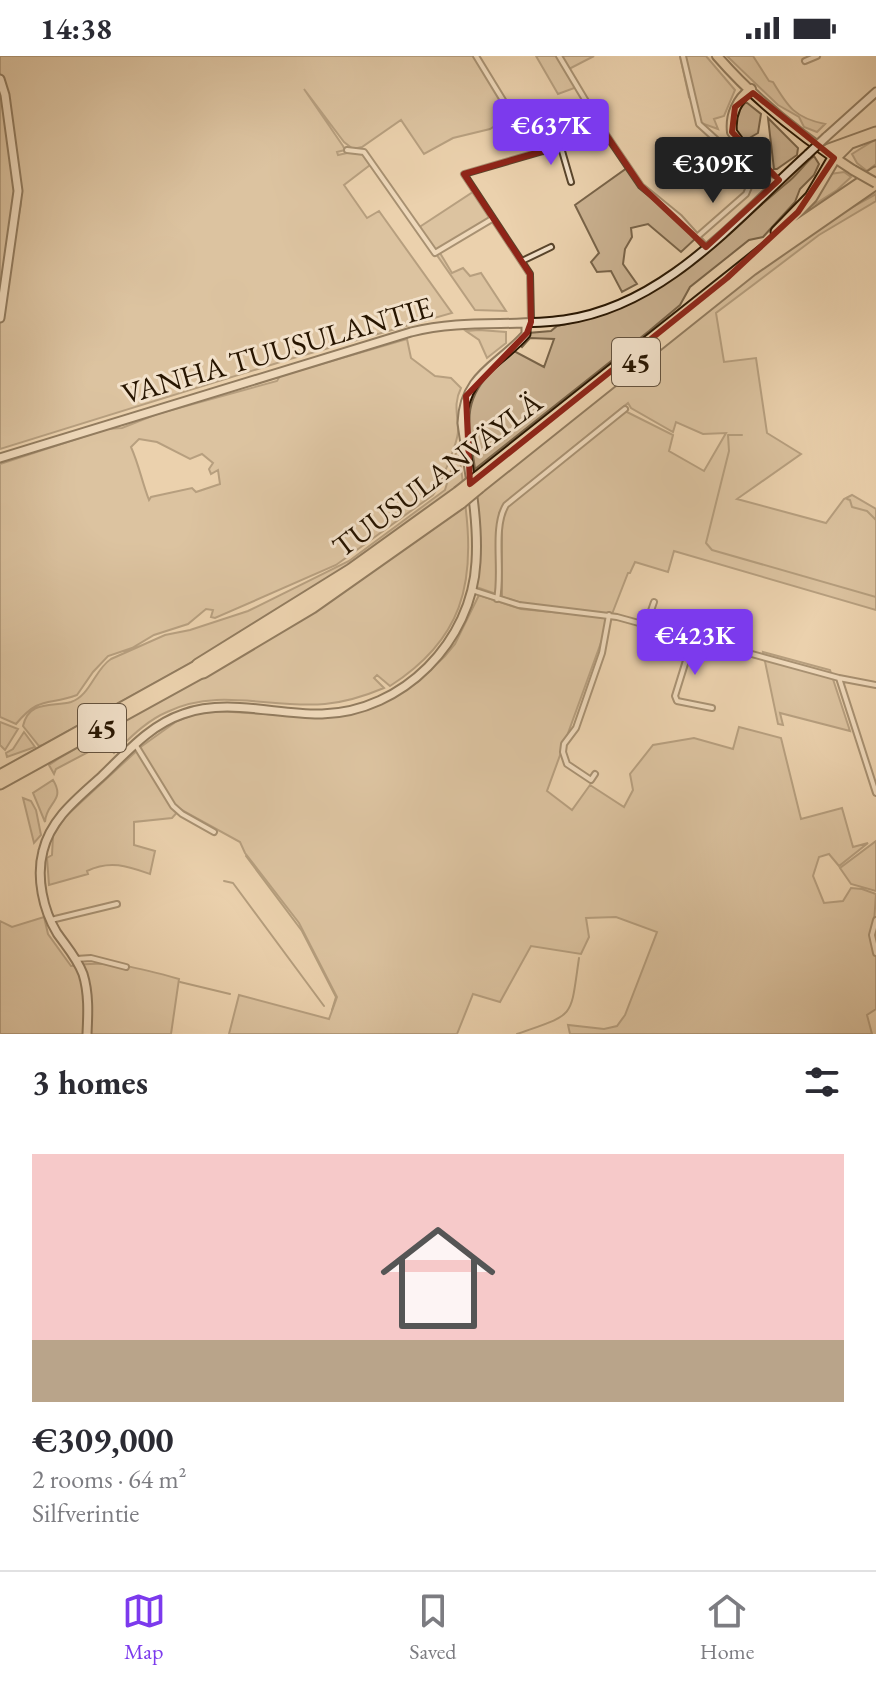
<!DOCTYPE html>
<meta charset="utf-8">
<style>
body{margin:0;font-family:"EB Garamond",serif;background:#f2f2f3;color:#2b2b33;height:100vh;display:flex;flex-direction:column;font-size:30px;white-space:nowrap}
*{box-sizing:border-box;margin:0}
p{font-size:26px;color:#7c7c81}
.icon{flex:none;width:44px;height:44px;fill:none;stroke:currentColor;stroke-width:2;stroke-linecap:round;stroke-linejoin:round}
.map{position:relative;height:978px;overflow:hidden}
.panel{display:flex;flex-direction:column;background:#fff;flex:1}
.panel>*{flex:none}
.price{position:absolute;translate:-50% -68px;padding:0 18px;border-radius:8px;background:#7c3aed;color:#fff;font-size:26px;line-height:52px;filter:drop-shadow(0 2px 4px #0008)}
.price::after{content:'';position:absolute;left:50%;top:48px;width:24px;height:18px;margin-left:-12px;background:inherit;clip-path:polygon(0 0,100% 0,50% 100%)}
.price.active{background:#222;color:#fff}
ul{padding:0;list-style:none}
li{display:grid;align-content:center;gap:16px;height:424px;padding:0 32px}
li span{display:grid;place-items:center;height:248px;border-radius:0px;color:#555}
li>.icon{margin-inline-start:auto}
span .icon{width:144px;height:144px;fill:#fffc;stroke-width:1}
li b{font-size:34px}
h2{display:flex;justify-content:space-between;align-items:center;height:96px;padding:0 32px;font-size:34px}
.status{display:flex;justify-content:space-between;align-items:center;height:56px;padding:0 40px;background:#fff;direction:ltr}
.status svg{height:22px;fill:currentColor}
.menu{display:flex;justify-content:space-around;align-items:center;height:112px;border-top:2px solid #e1e1e2;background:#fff;font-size:22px;color:#7c7c81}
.menu a{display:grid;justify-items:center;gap:4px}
.menu .active{color:#7c3aed}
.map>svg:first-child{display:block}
.green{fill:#cab190;stroke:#786348;stroke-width:2;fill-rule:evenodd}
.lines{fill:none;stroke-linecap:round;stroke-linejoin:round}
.stream{stroke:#745f44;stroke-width:2}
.minor-casing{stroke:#58442b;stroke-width:8}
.secondary-casing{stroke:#271500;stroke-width:11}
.primary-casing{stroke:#271500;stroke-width:12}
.trunk-casing{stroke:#271500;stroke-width:13}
.motorway-casing{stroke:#271500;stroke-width:15}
.minor{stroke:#f2e1ca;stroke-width:4}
.secondary{stroke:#f2e1ca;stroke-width:7}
.primary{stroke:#ebd1ad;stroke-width:8}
.trunk{stroke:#ebd1ad;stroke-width:9}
.motorway{stroke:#ebd1ad;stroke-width:11}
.secondary-bridge-casing{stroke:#271500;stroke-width:11;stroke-linecap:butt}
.primary-bridge-casing{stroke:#271500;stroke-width:12;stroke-linecap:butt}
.motorway-bridge-casing{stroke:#271500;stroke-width:15;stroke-linecap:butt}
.secondary-bridge{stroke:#f2e1ca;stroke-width:7}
.primary-bridge{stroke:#ebd1ad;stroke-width:8}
.motorway-bridge{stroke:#ebd1ad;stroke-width:11}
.marked{fill:none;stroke:#8f2418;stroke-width:6;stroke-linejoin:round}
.labels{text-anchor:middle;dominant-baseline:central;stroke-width:6;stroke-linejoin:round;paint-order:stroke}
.shield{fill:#f2e1ca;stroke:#64523d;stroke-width:2}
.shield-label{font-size:28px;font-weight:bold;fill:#271500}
.street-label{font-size:30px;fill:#271500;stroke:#f2e1ca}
</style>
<div class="status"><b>14:38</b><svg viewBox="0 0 49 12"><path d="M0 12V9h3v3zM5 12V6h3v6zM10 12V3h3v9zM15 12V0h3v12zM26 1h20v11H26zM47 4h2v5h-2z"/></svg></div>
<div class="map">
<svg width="876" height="978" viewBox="0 0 876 978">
<rect width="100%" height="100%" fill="#ebd1ad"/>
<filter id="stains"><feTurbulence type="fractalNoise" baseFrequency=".0025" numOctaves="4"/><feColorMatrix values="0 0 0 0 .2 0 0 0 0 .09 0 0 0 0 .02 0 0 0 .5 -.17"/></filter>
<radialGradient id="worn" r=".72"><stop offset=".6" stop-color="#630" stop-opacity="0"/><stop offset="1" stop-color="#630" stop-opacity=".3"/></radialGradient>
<path class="green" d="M0,0H474L512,59L490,73L453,82L424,98L401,64L362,91L353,93L344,86L304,33L343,90L345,94L337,96L338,99L356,95L363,99L370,109L344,129L367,162L379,155L452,257L290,303L0,393V265L21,147L20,126L3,25L0,18Z
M536,0H594L567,14L577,31L558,38Z
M680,0H706L735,34L724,60L714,63L718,73L701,67L693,39L689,41Z
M727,0H753L769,25L773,26C788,51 795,62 825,68L817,76L804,71L799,61L778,49Z
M0,29L16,134L0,258Z
M746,46L761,58L758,77L746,84L751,92L748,93L735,74L734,59Z
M768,62L798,92L797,99L777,113H774Z
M876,83V108L867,115L857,107L852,98Z
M814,100L819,108L814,119L800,133L795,146L763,181L749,184L690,231L680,249L649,275L475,413C469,370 460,345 495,312C502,306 508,302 514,295L544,311L554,283L530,282L522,291L520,289L528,277L551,275L557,270C662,249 710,191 788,126C798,118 804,108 814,100Z
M627,112L641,133L677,161L695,183L681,196L648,168L631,172L632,181L625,193L623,208L637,228L622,236L611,215L597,216L591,206L599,197L575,149Z
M844,116L851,121L837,134L812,150L810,147L830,118Z
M476,134L494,163L440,197L452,217L463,212L470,220L481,217L506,255L475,254L418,172Z
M876,138V145L819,179L716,257L724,306L756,302L767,377L801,398L737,443L826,467L844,443L852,439L876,453V554L674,495L668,516L635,506L630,517H628L612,558L529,549L502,541V469L506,450L625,355L673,379L669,395L704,415L726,377L703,378L676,366L673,376L631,352L628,347L507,445L499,457L500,529L496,538L476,531L480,507L473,441L757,214L829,164Z
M479,274L506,276V287L487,302L479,284L466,275Z
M407,283L411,302L435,320L451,322L461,332C453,348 458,359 458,375C458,386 440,430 433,439L336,509L215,562L211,561L213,554L206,553L188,568L154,579L132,592L108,600L93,616L77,639C48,650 40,639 16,668L0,661V408L107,373L122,372L157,358L277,325L280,320ZM139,383L157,386L190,403L202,398L213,407L209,413L211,418L218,414L220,428L196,436L192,432L151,441L149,444C142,426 139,409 131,391Z
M458,390L463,427L311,536L231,585L43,689L39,690L23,670C29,644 52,651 71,646C90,640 95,613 111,603L165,579L190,574L248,555L349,505L445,434Z
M465,447C476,528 462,584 390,630L377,619L374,622L384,632C365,640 346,646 325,648C271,653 219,631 167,656C146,665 130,682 114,697L111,694L115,682L111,680L98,691L56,713L54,718L49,709L58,703L130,661Z
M479,539L521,553L605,561L607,570L547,735L572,754L590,729L624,751L633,734L630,718L653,689L694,682L733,693L739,671L781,682L801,763L842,752L853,791L868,787L839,810L829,798L819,801L813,820L824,847L843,845L851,832L862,833L876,838L874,867L876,868V953L867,959L872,978H570L568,969L604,973L617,970L625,959L657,876L616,861L586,862L589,881L581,898L531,890L500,946L473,938L457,978H229L239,939L329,963L337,941L299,867L245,797L240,786L180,753L172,762L134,766V789L155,795L150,818C127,810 110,804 87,815L88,818L49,829L47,802L52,799L53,780L65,761L142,690L177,665L195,658L217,655L312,661L341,659L391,643L418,626L445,600L455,588Z
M763,596L830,614L850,675L780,657L783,669L778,668Z
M0,666L18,673L5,694L0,689Z
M24,676L35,691L7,701L6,697L13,693Z
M53,724C66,745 46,746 45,766L33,737Z
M23,742L31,745L36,754L41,779L34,787Z
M876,785V835L851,828L840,812Z
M44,861L48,878L71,910C108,903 144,913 179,923L171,978H0V865L12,871Z"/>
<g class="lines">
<path class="stream" d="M742,379H728L729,395L706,487L712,494L876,541
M847,443L850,444L852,451L867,455L876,464
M246,800L302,875L336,941L332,954
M224,825L233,827L324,950
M180,926L230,938
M517,978C576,957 570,964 579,902"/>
<defs>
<path id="minor" d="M476,0L523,77L543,95
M559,0L605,77L641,130L679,161L706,191
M683,0L699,68L741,106L752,124L746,138L697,181
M805,5L817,0
M560,88L571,126
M347,94L364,96L435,197L492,163
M522,205L551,191
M531,266L530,218L464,118L605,77
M472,534L519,549L617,561L839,622L876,629
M497,543C503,515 492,472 506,449L625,353
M646,569L654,546
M693,582L675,640L677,645L712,652
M839,622L876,737
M135,688L173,750L182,758L214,776
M595,718L591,724L567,708L563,696L564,688L576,672L602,597L609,559
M51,864L117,848
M876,864L872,879L876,897
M76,903L91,902L126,911"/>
<path id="secondary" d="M0,23L5,39L18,135L0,262
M826,81L876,36
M0,402L411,276C464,263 511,271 564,264C665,250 736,163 808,98
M87,978C88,958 89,937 83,918C77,902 66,890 57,877C43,854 36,821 43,795C51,762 78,742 102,720C127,696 150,669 183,658C227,642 277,659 322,658C403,656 472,585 476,506C479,461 468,412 462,367C464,318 498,310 526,278V267"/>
<path id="primary" d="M717,0C756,45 803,82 853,114
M751,33C737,43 730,59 732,76L769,126L775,127"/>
<path id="trunk" d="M0,719L198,609
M0,728L203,616"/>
<path id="motorway" d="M829,94L876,77
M777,176L811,141L834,102L848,88
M477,422L774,186L876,117
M479,431L752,213L876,127
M198,609L351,514L458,437
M203,616L312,551L461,446"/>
</defs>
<use href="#minor" class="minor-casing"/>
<use href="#secondary" class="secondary-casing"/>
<use href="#primary" class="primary-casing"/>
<use href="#trunk" class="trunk-casing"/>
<use href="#motorway" class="motorway-casing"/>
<use href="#minor" class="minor"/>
<use href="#secondary" class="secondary"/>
<use href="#primary" class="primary"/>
<use href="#trunk" class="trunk"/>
<use href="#motorway" class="motorway"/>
<defs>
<path id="secondary-bridge" d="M808,98L826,81"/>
<path id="primary-bridge" d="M853,114L876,127"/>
<path id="motorway-bridge" d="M458,437L477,422
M461,446L479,431"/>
</defs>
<use href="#secondary-bridge" class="secondary-bridge-casing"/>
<use href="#primary-bridge" class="primary-bridge-casing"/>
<use href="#motorway-bridge" class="motorway-bridge-casing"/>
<use href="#secondary-bridge" class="secondary-bridge"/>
<use href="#primary-bridge" class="primary-bridge"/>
<use href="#motorway-bridge" class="motorway-bridge"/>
</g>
<path d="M0 0H876V978H0ZM753,37L834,102L798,156L727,222L470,428L466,340L527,277L531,266L530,218L464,118L605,77L641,130L706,191L779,124L732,76L735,51Z" fill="#ebd1ad" fill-opacity=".55" fill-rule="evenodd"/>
<path class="marked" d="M753,37L834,102L798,156L727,222L470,428L466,340L527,277L531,266L530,218L464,118L605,77L641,130L706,191L779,124L732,76L735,51Z"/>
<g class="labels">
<g class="shield">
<rect x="612" y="282" width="48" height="48" rx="6"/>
<rect x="78" y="648" width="48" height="48" rx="6"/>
</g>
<g class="shield-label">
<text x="636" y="306">45</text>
<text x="102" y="672">45</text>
</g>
<g class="street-label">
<text transform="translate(277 294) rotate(-16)">VANHA TUUSULANTIE</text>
<text transform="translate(437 418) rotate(-37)">TUUSULANVÄYLÄ</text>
</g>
</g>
<rect width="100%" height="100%" filter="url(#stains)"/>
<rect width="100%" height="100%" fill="url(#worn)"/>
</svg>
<b class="price" style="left:551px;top:111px">€637K</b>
<b class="price active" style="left:713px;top:149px">€309K</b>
<b class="price" style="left:695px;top:621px">€423K</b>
</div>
<section class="panel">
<h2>3 homes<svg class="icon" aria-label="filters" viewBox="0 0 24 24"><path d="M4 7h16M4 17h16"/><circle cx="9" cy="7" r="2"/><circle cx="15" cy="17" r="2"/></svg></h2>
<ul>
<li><span style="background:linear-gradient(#f6c9c9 75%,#b9a48a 0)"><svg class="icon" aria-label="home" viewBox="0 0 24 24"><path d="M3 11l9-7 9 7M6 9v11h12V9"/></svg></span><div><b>€309,000</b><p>2 rooms · 64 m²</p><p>Silfverintie</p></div></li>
</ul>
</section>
<nav class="menu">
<a class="active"><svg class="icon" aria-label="map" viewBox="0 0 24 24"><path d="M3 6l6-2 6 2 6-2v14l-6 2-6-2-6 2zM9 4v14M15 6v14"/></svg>Map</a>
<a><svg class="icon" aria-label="saved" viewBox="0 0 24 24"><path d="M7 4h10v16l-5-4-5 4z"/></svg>Saved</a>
<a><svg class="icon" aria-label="home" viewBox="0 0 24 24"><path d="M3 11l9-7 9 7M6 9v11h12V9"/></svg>Home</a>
</nav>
